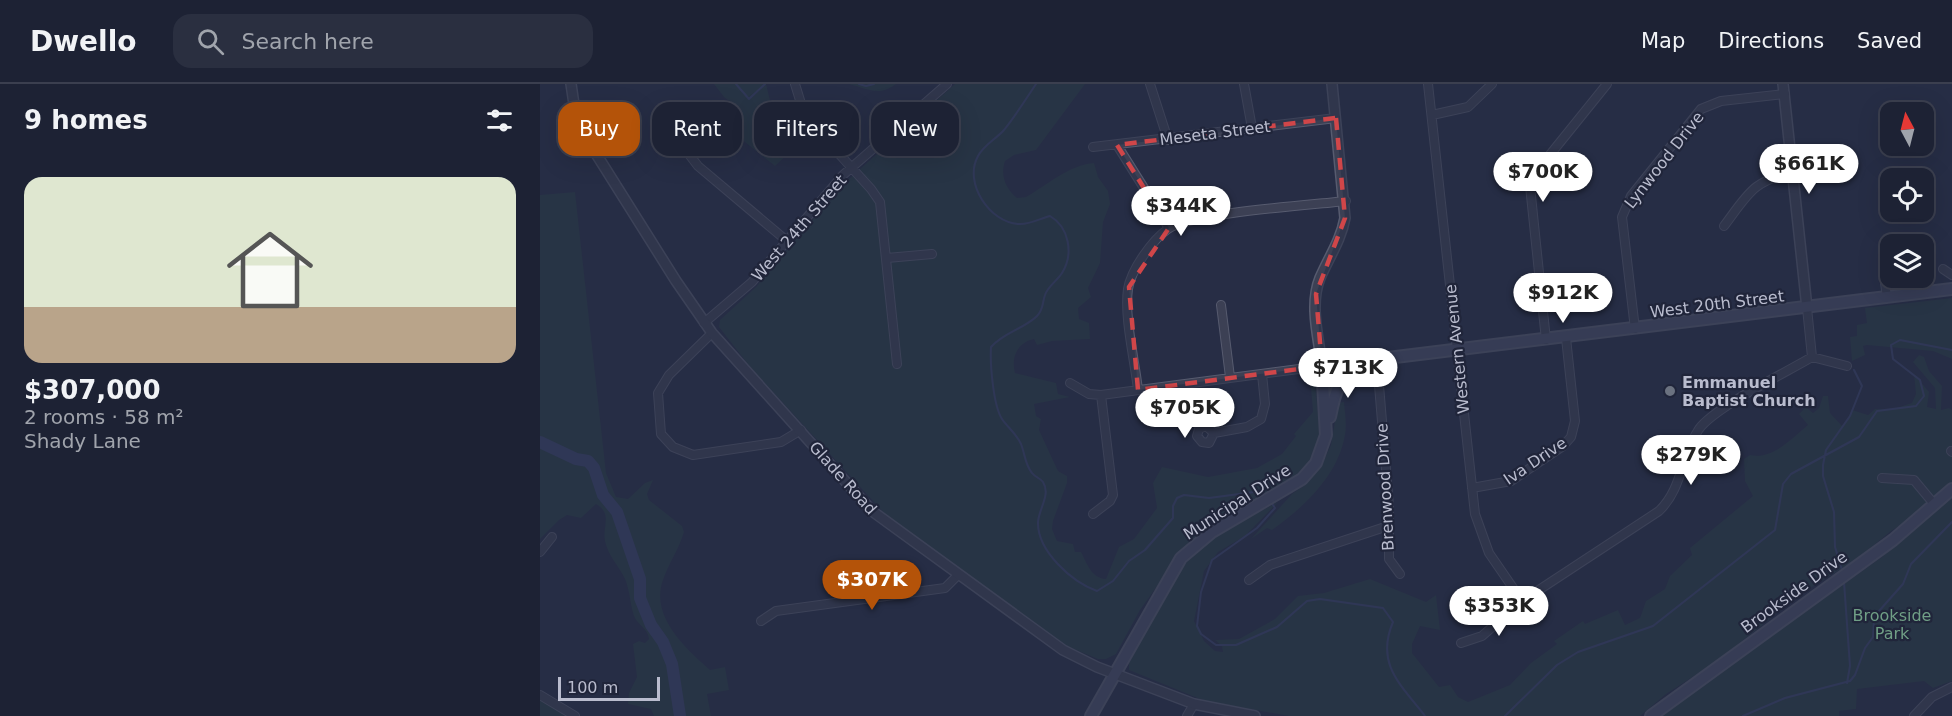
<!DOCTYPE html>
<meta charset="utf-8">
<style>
body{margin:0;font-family:"DejaVu Sans",sans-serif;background:#2a2f40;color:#f1f3f6;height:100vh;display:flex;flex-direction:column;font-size:22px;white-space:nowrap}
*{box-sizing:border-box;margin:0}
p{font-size:20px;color:#a0a4ac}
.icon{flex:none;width:33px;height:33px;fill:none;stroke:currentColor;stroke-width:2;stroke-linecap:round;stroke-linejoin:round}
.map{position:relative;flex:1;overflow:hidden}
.side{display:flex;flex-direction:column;background:#1d2234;width:540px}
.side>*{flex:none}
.banner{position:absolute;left:18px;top:18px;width:570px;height:54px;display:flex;gap:12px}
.needle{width:39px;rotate:353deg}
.controls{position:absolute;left:1340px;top:18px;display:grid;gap:12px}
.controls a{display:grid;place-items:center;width:54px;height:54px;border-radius:12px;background:#1d2234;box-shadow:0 6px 24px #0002,0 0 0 2px #3b3f4f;font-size:30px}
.scale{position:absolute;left:18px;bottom:15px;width:102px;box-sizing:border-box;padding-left:6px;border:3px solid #b9bcce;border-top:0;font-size:16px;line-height:21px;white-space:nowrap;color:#b9bcce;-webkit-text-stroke:4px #20253a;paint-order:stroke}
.price{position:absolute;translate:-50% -51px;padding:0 14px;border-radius:21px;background:#fff;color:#222;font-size:20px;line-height:39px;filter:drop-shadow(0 2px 3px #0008)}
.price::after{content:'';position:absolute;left:50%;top:36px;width:18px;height:14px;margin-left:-9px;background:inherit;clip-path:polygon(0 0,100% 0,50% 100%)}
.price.current{background:#b45309;color:#fff}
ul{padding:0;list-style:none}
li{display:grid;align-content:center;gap:12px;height:318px;padding:0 24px}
li span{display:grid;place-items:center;height:186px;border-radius:18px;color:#555}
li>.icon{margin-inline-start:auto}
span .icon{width:108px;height:108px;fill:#fffc;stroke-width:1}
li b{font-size:26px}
h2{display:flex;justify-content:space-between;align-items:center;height:72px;padding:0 24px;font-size:26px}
.pill{padding:0 21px;border-radius:18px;background:#1d2234;box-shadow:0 6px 24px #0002,0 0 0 2px #3b3f4f;font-size:21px;line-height:54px}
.pill.current{background:#b45309;color:#fff}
header{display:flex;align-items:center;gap:36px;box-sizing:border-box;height:84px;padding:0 30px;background:#1d2234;border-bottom:2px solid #3b3f4f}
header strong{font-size:28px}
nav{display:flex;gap:33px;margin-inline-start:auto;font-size:21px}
.search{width:420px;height:54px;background:#2a2f40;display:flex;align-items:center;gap:15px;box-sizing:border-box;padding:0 21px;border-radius:18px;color:#a0a4ac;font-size:22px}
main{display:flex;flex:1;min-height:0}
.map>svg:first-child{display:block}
.green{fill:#293c46}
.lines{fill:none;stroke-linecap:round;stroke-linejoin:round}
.stream{stroke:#3b436c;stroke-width:2}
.river{stroke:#3b436c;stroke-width:12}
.minor-casing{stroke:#575b6f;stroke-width:10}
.tertiary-casing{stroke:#575b6f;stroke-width:12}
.secondary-casing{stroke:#575b6f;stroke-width:14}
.minor{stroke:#3c4054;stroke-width:8}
.tertiary{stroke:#3c4054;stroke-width:9}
.secondary{stroke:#4a4e68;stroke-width:10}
.marked{fill:none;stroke:#d04649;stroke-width:4.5;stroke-dasharray:12 8;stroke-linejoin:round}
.worship-dot{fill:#6b7280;stroke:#20253a;stroke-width:2}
.labels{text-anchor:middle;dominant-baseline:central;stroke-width:4.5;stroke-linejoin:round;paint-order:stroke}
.street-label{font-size:16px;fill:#b9bcce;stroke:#20253a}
.poi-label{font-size:16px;font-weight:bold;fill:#b9bcce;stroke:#20253a;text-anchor:start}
.park-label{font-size:16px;fill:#709f86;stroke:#20253a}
</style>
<header>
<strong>Dwello</strong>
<div class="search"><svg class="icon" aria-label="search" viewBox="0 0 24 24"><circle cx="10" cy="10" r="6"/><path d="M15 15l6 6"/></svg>Search here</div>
<nav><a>Map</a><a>Directions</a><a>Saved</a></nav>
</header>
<main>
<section class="side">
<h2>9 homes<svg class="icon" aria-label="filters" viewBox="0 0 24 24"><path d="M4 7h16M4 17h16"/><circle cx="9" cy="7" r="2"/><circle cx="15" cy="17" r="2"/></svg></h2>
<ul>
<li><span style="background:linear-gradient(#dfe7d0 70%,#b9a48a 0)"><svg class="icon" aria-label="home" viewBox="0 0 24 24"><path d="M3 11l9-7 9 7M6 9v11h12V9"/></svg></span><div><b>$307,000</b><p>2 rooms · 58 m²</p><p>Shady Lane</p></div></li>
</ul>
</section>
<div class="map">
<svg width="1412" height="632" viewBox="0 0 1412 632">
<rect width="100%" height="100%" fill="#272d45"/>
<path class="green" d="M174,0H226L242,66L249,69L235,82L195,50L202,34L201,26L184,13Z
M309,0H356C339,13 328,5 309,0Z
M415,0H545L496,66L474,71L465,77C460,92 466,105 477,114L486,113C507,101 529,81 554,79L558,93L568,107L570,120L563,138L560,179L548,204L551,213L538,224L539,235L549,239L550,255L512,257L497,261L494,255C477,259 471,273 475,289L516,299L518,310L530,313L494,320L496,332L501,335L499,346L518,387L527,392V399L513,437L512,445L517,457L533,460L535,468H541C547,479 551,494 566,495L579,463L594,455L617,424L613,399L622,383L668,393L717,384L742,370L756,352L754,350L773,328L770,292L775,297L780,352L768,380L746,400L674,440L648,459L600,526L576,570L566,575H558L524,561L345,430L211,284L179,243L180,236L216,203L300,103Z
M35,108L66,389L76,413L88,415L105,399L113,396L107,410L109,416L142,442L144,448C139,465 129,479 123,496C110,532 145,564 170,586L185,583L189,606L167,610L171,632H141L133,580L124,556L105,521L103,494L78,424L61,401L52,377L19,366L0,354V111Z
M1412,214V275L1393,267L1327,261L1323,262L1325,271L1312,277L1310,253L1317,252V241L1327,239L1325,224Z
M1379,271L1384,273L1389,287L1402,302L1401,326L1409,324L1412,326V398L1369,436L1351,447L1317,475L1264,508L1173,580L1126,610L1100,632H749L665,617L589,586V579C608,544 628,496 656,468C678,446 711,433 738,418L705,452L678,468L664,487L654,537L664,557L675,567L683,568L682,562L675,556L699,555L735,535L758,512L784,509L830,495L886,518L896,511L900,546L880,542L872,560V569L899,603L910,601L918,613L928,618L970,601L991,579L1017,560L1014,557L1043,537L1045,540L1078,526L1085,541L1100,534L1106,517L1125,505L1130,492L1152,471L1150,464L1213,412L1205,397L1204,375L1210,371C1232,376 1251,355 1268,341L1259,330L1266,323L1273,329L1279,324L1283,312H1288L1290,329L1303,343L1312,326L1328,331L1335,325L1350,326L1372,319L1376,310L1374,290L1389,308L1387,323L1396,325L1395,304L1373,278Z
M804,318C805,329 807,341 805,351C798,392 764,423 732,446L727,444L711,455L752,410L766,400L782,380L791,361L798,319Z
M0,360L50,382L64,414L76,428L97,492L99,517L130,581L139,632H114L111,625L88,620L89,609L97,593L93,560L99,557L105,559L109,555C108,544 97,541 94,532C90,520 90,507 85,495C79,482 68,472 65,457C62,442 73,430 56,420L41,434L27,431L19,436L0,455Z
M1412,414V597L1393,604L1384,597L1317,605L1316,625L1299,627V632H1119L1342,473Z
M0,615L28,632H0Z"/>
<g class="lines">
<path class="stream" d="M196,0L209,15L225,0
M319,0L326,2L334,0
M496,0C486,15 476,31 464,46C456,55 444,61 438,72C423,99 450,139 479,140C489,141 501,134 510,132C529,143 534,170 522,189C517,197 508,202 505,211C502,219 504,225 497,232C484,245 464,248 451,263C450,279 453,321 462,335C468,344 476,349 481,360C485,370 485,381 492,389C495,393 500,394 503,398C511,411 499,424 498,438C497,467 532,498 557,507L573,497L589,477L605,466L633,434V422L637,414L644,411L669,414L722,407L725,411
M731,418L735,424L717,444L672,476L661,508L657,542L661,550L676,561H696L737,543L767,517L780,515L843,524L853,538C835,580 861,601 885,632
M1303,489L1295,463L1294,428L1283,392V381L1286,366L1310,332L1322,302L1314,286
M1304,498L1310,582L1307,599
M965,632L1017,581L1038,568L1113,542L1235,446L1243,400L1251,390L1319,353L1337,327L1376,322L1384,312L1380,296L1353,275L1351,261L1360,256L1412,266
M1203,632L1245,614L1310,597L1315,591L1325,564L1333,553L1334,537L1339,527L1363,500L1371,480L1412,438"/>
<path class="river" d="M0,358L36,375L48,377L54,384L63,411L77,428L100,495V514L111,541L123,558L132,580L140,632"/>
<defs>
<path id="minor" d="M255,0L263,26L270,38L331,105L340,118L357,280
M610,0L628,56
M704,0L712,44
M888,0L935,430L949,469L982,517
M129,28L145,65L158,82L247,157
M892,31L928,23L952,0
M577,61L629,144
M553,63L796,34
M1184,142C1206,113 1214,94 1252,90
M347,174L392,170
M1403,185L1412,191
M1347,213L1345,199L1348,192
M681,221L690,293
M1267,224L1272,273
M164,239L212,198L303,91L407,0
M1095,245L1082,133L1091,112L1161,25L1181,17L1245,10
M172,249L129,291L118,309L121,350L133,363L153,371L241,358L261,346
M1006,256L990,102L996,88L1067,0
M837,277L849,422V475L860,490
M530,299L549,310L561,311L782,282
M598,306C595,277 584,234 588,205C591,186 612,156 628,145C650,129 772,121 806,117
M674,349L666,342L659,345L657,352L662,358L669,359L674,349L707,343L721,335L725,320L722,290
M1411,367L1412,368
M1342,394L1374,396L1394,420
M932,404L971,397L1023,362L1031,353L1035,337L1026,254
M553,430L570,417L573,411L561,311
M0,468L12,453
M709,496L730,481L848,442
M221,537L236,527L405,504L417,492
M921,559L942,552L982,517L1119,427C1143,404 1141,371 1159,345C1175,323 1245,289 1272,273L1307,282
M0,611L35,632
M647,632L654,620
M1374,632L1392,613L1412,603"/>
<path id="tertiary" d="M31,0L36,34L43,49L136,197L172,249L332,427L523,566L557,583L654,620L715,632
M1243,0L1267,224
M782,282C779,255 769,221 780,194C789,173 801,156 805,134L792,0"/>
<path id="secondary" d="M790,333C795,307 799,290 825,280
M551,632L641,474L672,448L762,395L776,379L786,351L782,282L1412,205
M1111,632L1353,456L1412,405"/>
</defs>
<use href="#minor" class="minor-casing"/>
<use href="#tertiary" class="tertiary-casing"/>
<use href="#secondary" class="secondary-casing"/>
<use href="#minor" class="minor"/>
<use href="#tertiary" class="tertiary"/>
<use href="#secondary" class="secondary"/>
</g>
<path d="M0 0H1412V632H0ZM796,34L805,134L776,210L782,282L598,306L589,203L629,144L577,61Z" fill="#272d45" fill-opacity=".55" fill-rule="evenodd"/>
<path class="marked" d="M796,34L805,134L776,210L782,282L598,306L589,203L629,144L577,61Z"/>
<circle class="worship-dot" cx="1130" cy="307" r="6"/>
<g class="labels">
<g class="street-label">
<text transform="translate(675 49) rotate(-7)">Meseta Street</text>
<text transform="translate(1124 76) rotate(-52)">Lynwood Drive</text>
<text transform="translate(259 144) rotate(-49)">West 24th Street</text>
<text transform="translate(1177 220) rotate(-7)">West 20th Street</text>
<text transform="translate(917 265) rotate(-96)">Western Avenue</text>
<text transform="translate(995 377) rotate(-34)">Iva Drive</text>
<text transform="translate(303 394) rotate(48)">Glade Road</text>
<text transform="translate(845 403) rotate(-93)">Brenwood Drive</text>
<text transform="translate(697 418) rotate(-33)">Municipal Drive</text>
<text transform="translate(1254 508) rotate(-36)">Brookside Drive</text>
</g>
<g class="poi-label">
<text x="1142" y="298">Emmanuel<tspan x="1142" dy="18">Baptist Church</tspan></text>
</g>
<g class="park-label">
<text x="1352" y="531">Brookside<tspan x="1352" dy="18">Park</tspan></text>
</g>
</g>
</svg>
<div class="controls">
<a><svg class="needle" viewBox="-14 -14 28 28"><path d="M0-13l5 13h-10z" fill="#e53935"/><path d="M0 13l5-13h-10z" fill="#a0a4ac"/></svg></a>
<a><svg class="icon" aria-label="locate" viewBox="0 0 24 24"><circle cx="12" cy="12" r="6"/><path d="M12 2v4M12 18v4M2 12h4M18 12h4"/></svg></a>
<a><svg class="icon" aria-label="layers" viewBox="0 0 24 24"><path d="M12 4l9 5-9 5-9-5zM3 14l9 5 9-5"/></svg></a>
</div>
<div class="scale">100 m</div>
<b class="price" style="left:1269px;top:111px">$661K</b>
<b class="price" style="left:1003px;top:119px">$700K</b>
<b class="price" style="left:641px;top:153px">$344K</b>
<b class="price" style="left:1023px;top:240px">$912K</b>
<b class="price" style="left:808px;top:315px">$713K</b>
<b class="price" style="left:645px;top:355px">$705K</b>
<b class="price" style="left:1151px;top:402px">$279K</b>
<b class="price current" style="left:332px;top:527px">$307K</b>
<b class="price" style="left:959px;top:553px">$353K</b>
<div class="banner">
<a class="pill current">Buy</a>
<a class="pill">Rent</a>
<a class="pill">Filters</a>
<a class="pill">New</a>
</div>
</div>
</main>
